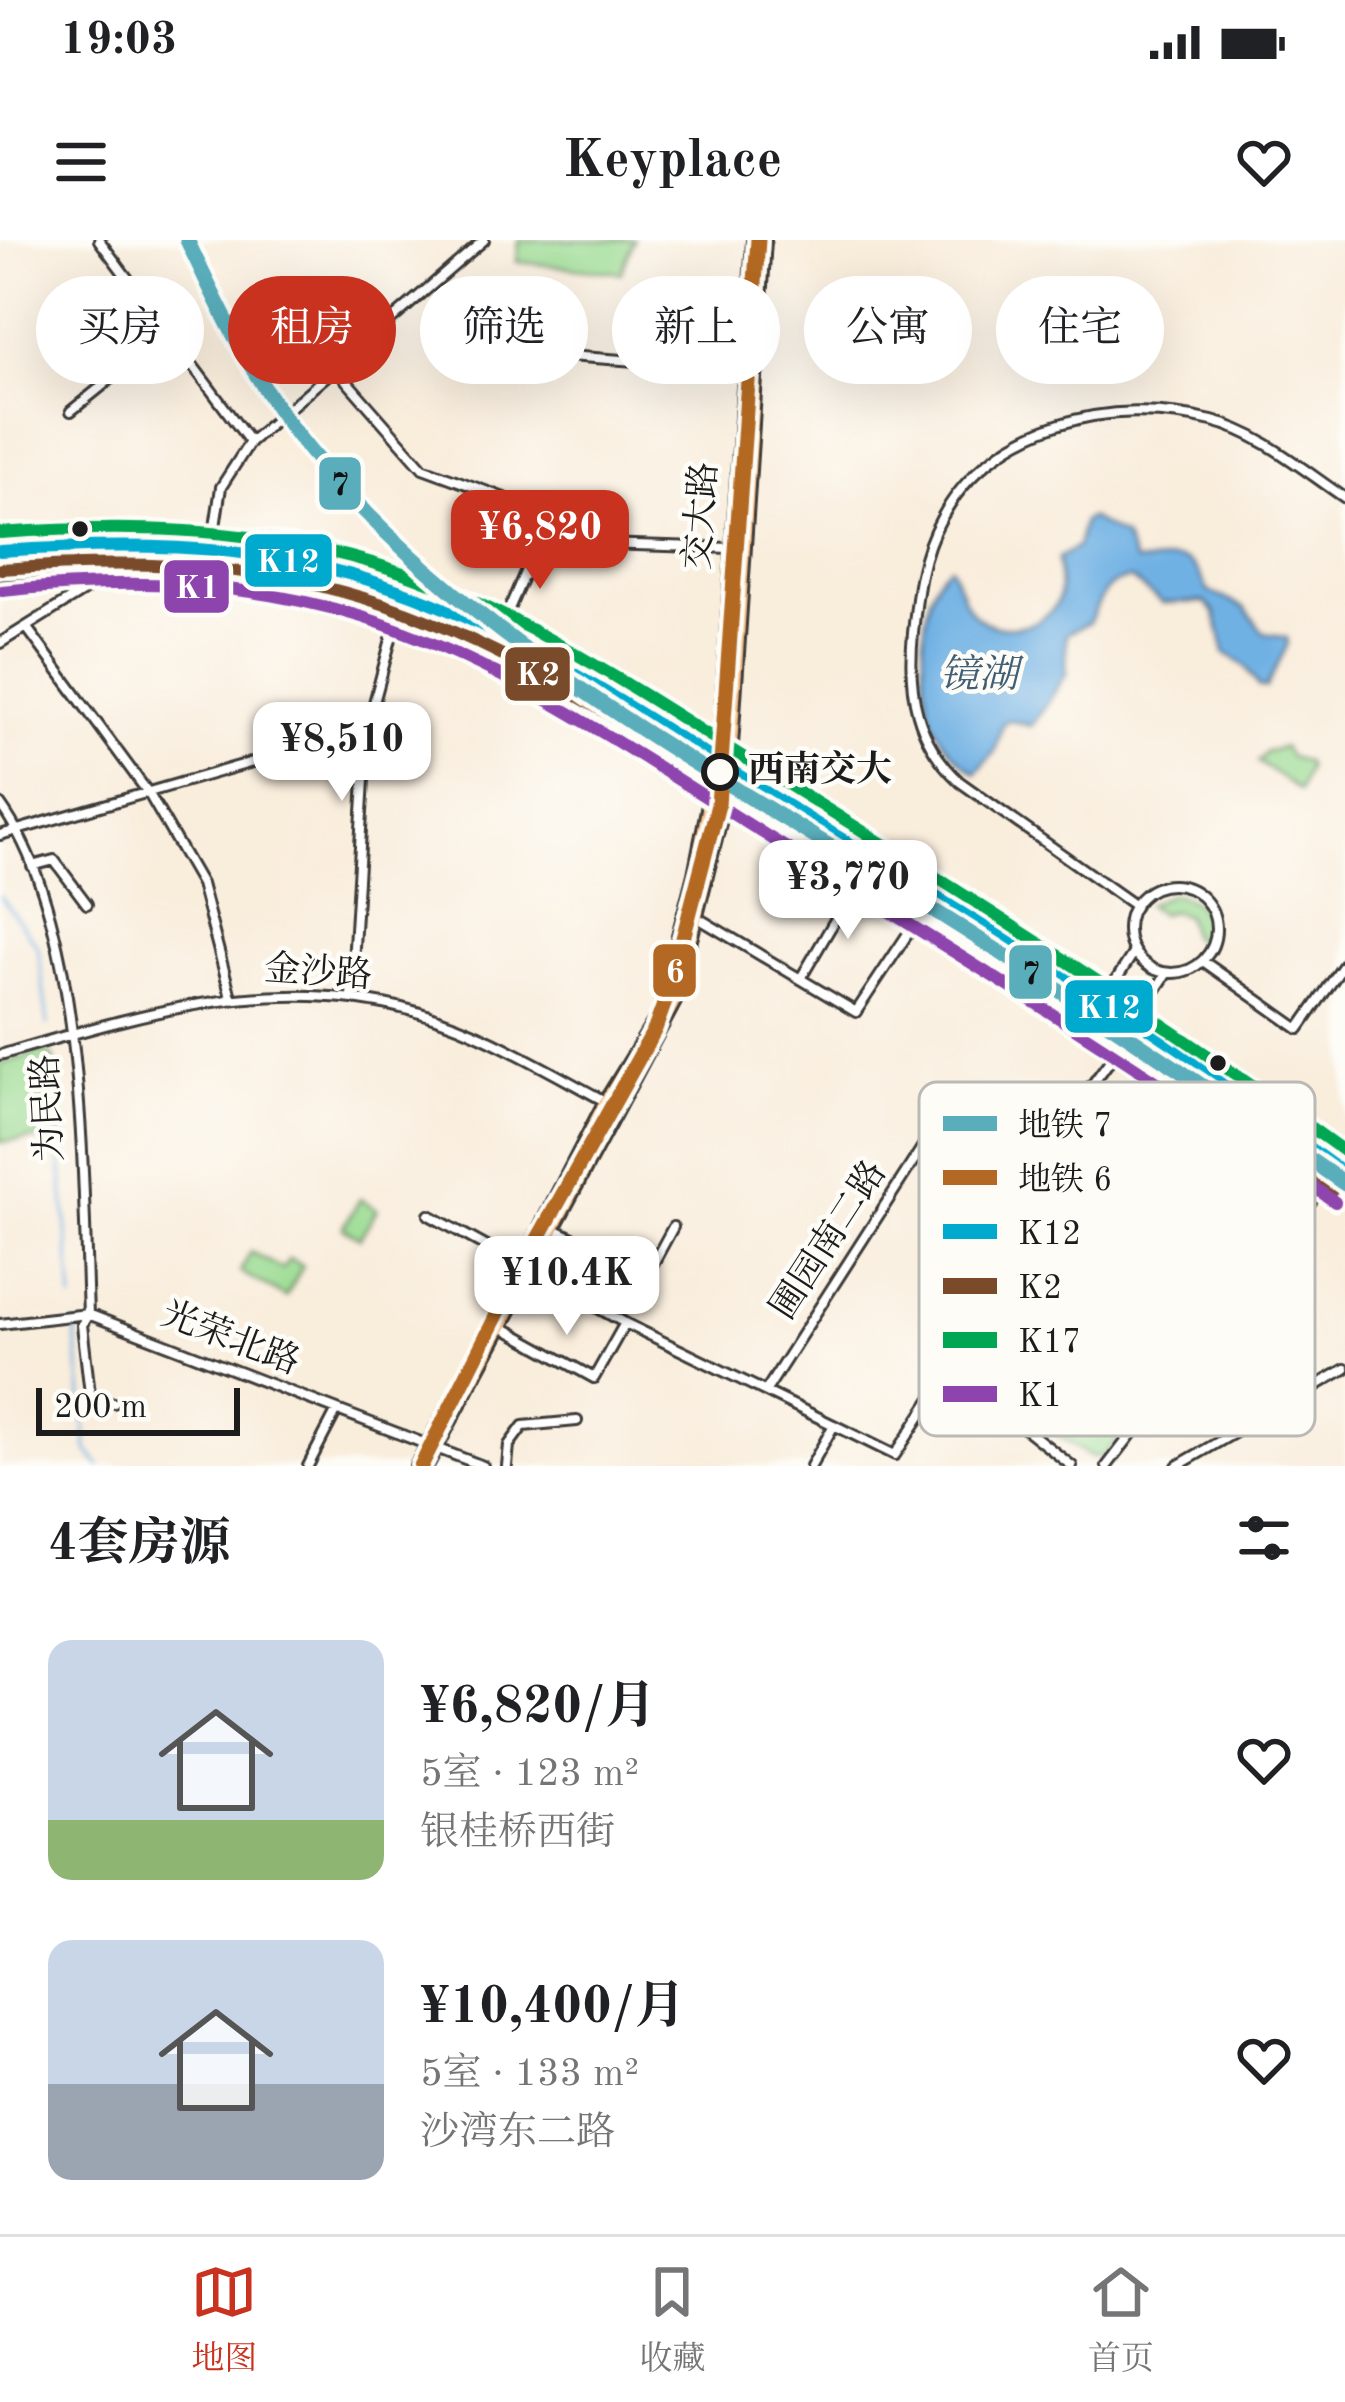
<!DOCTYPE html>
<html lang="zh">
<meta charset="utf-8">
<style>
body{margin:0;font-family:"Old Standard TT","Noto Serif SC",serif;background:#f6f6f6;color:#202124;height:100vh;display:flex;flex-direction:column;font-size:45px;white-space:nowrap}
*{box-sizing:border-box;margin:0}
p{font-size:39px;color:#757577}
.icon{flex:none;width:66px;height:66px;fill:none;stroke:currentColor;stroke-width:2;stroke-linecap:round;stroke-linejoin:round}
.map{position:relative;height:1226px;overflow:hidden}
.drawer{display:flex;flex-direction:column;background:#fff;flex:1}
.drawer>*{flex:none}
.guide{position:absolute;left:36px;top:36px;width:1275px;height:108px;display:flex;gap:24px}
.scale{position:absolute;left:36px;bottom:30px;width:204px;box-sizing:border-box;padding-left:12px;border:6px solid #1c1c1c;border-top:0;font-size:33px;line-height:42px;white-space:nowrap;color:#1c1c1c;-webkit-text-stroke:9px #fdfcf7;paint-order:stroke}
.price{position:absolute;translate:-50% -102px;padding:0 27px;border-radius:24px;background:#fff;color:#222;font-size:39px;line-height:78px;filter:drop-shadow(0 3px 6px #0008)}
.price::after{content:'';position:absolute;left:50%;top:72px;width:36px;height:27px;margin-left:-18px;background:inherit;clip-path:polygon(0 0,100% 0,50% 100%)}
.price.selected{background:#c8321e;color:#fff}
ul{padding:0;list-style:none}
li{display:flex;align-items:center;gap:36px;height:300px;padding:0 48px}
li span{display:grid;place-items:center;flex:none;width:336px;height:240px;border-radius:24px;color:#555}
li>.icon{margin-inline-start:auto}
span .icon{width:144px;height:144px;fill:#fffc;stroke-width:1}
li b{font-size:51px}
h2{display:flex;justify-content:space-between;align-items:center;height:144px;padding:0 48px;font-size:51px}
.chip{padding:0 42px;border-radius:54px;background:#fff;box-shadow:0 12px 48px #0002;font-size:42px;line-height:108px}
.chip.selected{background:#c8321e;color:#fff}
.status{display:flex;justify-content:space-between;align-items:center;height:84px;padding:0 60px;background:#fff;direction:ltr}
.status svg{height:33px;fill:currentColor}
header{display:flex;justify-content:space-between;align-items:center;height:156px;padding:0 48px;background:#fff;font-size:54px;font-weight:700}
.dock{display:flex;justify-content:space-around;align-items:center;height:168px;border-top:3px solid #e0e0e0;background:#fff;font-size:33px;color:#757577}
.dock a{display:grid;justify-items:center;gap:6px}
.dock .selected{color:#c8321e}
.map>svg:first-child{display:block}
.green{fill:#99da90;stroke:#5a7b56;stroke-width:3}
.water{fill:#6fb1e4;stroke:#466680;stroke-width:3}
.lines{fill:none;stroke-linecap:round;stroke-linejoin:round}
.stream{stroke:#6fb1e4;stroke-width:3}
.minor-casing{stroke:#3d3b39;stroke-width:14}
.major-casing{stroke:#3d3b39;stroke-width:16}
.highway-casing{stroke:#3d3b39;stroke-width:18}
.minor{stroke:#fff;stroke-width:8}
.major{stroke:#f6be87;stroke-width:10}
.highway{stroke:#f6be87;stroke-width:12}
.highway-bridge-casing{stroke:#3d3b39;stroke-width:18;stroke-linecap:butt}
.highway-bridge{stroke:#f6be87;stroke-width:12}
.bus-1-casing{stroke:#fdfcf7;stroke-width:21}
.bus-2-casing{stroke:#fdfcf7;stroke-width:21}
.bus-3-casing{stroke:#fdfcf7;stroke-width:21}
.bus-4-casing{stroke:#fdfcf7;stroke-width:21}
.bus-1{stroke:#00a9ce;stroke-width:12}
.bus-2{stroke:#7a4b2a;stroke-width:12}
.bus-3{stroke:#00a651;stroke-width:12}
.bus-4{stroke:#8e44ad;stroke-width:12}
.metro-1-casing{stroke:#fdfcf7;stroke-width:24}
.metro-2-casing{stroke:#fdfcf7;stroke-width:24}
.metro-1{stroke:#5aadbb;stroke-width:15}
.metro-2{stroke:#b36924;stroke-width:15}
.bus-dot{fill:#1c1c1c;stroke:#fdfcf7;stroke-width:4.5}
.stop-dot{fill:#fdfcf7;stroke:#1c1c1c;stroke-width:6}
.labels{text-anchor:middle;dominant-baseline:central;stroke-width:9;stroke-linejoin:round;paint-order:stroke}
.street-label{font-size:36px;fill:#1c1c1c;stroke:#fdfcf7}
.stop-label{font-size:36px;font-weight:bold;fill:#1c1c1c;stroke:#fdfcf7;text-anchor:start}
.water-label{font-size:39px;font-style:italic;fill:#415f76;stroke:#fdfcf7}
.key{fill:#fdfcf7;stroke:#bab9b5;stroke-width:3}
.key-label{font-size:33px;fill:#1c1c1c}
.line-badge{stroke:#fdfcf7;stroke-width:4.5}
.badge-label{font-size:33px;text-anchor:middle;font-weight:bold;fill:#fff}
.pale-badge-label{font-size:33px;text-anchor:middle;font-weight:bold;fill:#111}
</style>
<div class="status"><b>19:03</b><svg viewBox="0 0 49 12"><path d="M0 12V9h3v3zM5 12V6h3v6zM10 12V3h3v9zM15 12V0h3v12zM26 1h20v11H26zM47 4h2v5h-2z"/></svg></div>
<header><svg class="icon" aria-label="menu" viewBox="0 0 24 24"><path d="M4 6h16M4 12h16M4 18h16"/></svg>Keyplace<svg class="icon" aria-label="heart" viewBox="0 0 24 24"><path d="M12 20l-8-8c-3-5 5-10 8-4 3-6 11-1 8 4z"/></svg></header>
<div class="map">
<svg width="1345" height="1226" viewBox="0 0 1345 1226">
<rect width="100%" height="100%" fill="#fdfcf7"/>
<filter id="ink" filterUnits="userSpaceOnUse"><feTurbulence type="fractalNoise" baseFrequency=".00833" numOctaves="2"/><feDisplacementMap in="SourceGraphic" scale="24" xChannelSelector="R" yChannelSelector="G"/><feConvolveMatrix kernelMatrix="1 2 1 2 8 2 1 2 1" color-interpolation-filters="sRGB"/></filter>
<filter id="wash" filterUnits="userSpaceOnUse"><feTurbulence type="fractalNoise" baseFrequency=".004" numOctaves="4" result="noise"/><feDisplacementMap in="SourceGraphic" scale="48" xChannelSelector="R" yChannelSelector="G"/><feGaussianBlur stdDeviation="2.7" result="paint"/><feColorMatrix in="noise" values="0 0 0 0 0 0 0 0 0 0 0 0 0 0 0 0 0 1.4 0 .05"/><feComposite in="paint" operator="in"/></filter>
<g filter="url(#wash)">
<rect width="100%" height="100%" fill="#f9eddc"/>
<path class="green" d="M519,0H634L621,33L517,22Z
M1283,507L1289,517L1304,521L1307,528L1299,551L1258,522L1266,512Z
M1170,654C1198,656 1214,678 1204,705L1191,696L1186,676L1171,671L1161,674L1147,665Z
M44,811L54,818L62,896L0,902V824Z
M360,959L377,969L360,998L343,988Z
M1044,1000L1100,1040L1075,1050L1050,1047L1037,1071L1110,1123L1113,1112L1157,1150L1104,1216L1090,1217L959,1127Z
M251,1012L282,1029L289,1019L303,1026L286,1057L240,1032Z"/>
<path class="water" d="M1090,278L1124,297L1135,322C1174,326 1187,300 1208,351L1244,367L1264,393L1287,398L1288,404L1266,448L1259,447L1245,426L1225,412L1215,373L1205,362L1162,363L1131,339C1103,340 1100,362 1089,383L1066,394V434L1034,483L1030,486L1009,480L1003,483L995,511L976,533C957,519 942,503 933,481C920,448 916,346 950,326C960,343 961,364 977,377C1000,396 1049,388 1059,357C1062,346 1057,329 1058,318L1077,307L1083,281Z"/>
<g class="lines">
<path class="stream" d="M0,656L38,707L48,785
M53,829L73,1060
M75,1084L87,1210L100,1226"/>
</g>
</g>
<g filter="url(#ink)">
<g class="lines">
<defs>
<path id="minor" d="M99,0L250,202
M500,111L744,129
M336,129L423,228L537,270L538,302L503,383
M71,171L168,93
M214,294L221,247L250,202L484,0
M538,302L731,308
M27,388L149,554L201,644L231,757
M0,403L90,347
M0,564C86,683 82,930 88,1074L82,1085L90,1154L102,1162L114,1163
M0,595L367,489
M32,626L54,620L87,664
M1128 689a44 44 0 1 1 88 0a44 44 0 1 1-88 0Z
M1135,666L960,542C916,501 907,452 913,393C917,354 921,314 941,279C993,183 1111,156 1212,181C1261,193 1303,230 1345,258
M698,678L856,772L917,680
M1203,721L1299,789L1345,723
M801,738L856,644
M1109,751L1134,712
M351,757L367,489L395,384
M1140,773L1167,733
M0,815C159,768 311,721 472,792C522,814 570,843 618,868
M1027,933L1122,804
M429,975L625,1083L895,1215L1062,959
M552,988L648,1033L673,987
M0,1084L88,1074L483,1226
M500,1086L594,1138L625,1083
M950,1129L1072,1226
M767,1149L923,906C936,892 946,883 965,885L1219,1080
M308,1226L337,1170
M507,1226L509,1205L523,1186L577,1181
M811,1226L834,1185
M1107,1226L1326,942
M1177,1226L1345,1129"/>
<path id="major" d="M0,295L162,288L295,309
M399,337L503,383L567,418L1108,751L1345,919
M0,348L163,342L237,348L254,344L330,361L438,398L557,458L1004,731L1122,804L1345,959
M416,1226L605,861L657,776L694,634L718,514L753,0
M427,1226L676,760L725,563L731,521L765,0"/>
<path id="highway" d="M5,308L51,299L191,297L320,319L406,340
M13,335L165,334L254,344"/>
</defs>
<use href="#minor" class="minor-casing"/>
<use href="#major" class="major-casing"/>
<use href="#highway" class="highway-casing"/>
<use href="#minor" class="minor"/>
<use href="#major" class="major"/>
<use href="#highway" class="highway"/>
<defs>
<path id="highway-bridge" d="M0,311C120,302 234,302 351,335C495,375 620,462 745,539C874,619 1004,697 1130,781C1204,829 1274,883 1345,934
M0,333C102,321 206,320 306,343C474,380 622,486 766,574C962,695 1158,814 1345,947"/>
</defs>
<use href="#highway-bridge" class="highway-bridge-casing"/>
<use href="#highway-bridge" class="highway-bridge"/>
<defs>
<path id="bus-1" d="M0,311C118,303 237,302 352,335C501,378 630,468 761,549C895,632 1030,713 1161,801C1223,844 1284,890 1345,934"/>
<path id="bus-2" d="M1,329C116,321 231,321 343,352C492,392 622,484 752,564C885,647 1020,728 1150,816C1213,859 1273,904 1334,949"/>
<path id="bus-3" d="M0,293C119,285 236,286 351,317C504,357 636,451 769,533C967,655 1156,775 1345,912"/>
<path id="bus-4" d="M2,351C123,338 244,340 362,377C506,423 634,513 761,592C955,712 1148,831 1335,962"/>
</defs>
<use href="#bus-1" class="bus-1-casing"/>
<use href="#bus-2" class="bus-2-casing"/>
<use href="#bus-3" class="bus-3-casing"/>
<use href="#bus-4" class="bus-4-casing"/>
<use href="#bus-1" class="bus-1"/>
<use href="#bus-2" class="bus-2"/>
<use href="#bus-3" class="bus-3"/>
<use href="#bus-4" class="bus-4"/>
<defs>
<path id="metro-1" d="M187,0C222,74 257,148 310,211C468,400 692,520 898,648C1050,742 1199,842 1345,944"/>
<path id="metro-2" d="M421,1226L509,1051L655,789L670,748L718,565L758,0"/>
</defs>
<use href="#metro-1" class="metro-1-casing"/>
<use href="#metro-2" class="metro-2-casing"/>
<use href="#metro-1" class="metro-1"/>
<use href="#metro-2" class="metro-2"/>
</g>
</g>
<g class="bus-dot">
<circle cx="80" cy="289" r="10"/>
<circle cx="1218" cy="823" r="10"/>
</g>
<circle class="stop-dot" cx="720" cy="532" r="16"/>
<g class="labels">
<g class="street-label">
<text transform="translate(703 276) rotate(-86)">交大路</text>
<text transform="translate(318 734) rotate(4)">金沙路</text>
<text transform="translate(50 868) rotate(-93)">为民路</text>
<text transform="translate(830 1001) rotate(-57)">圃园南二路</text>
<text transform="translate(230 1100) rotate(21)">光荣北路</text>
</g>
<g class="stop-label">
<text x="748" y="532">西南交大</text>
</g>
<g class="water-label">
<text x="979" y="436">镜湖</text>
</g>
</g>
<rect x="919" y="842" width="396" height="354" rx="18" class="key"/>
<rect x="943" y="876" width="54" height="15" fill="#5aadbb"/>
<rect x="943" y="930" width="54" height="15" fill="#b36924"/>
<rect x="943" y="984" width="54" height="15" fill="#00a9ce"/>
<rect x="943" y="1038" width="54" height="16" fill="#7a4b2a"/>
<rect x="943" y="1092" width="54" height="16" fill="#00a651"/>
<rect x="943" y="1146" width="54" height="16" fill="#8e44ad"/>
<g class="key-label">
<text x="1018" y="896">地铁 7</text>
<text x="1018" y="950">地铁 6</text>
<text x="1018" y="1004">K12</text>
<text x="1018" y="1058">K2</text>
<text x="1018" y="1112">K17</text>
<text x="1018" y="1166">K1</text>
</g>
<g class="line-badge">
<rect x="317" y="215" width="46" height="57" rx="12" fill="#5aadbb"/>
<rect x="243" y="292" width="91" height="57" rx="12" fill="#00a9ce"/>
<rect x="162" y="318" width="69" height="57" rx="12" fill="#8e44ad"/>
<rect x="503" y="405" width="69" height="58" rx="12" fill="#7a4b2a"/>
<rect x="651" y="702" width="47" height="57" rx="12" fill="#b36924"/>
<rect x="1007" y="703" width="47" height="58" rx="12" fill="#5aadbb"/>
<rect x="1063" y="738" width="92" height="57" rx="12" fill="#00a9ce"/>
</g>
<g class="badge-label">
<text x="288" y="332">K12</text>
<text x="197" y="358">K1</text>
<text x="538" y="445">K2</text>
<text x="675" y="742">6</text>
<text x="1109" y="778">K12</text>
</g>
<g class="pale-badge-label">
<text x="340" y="255">7</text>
<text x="1031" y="744">7</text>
</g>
</svg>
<div class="scale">200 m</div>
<b class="price selected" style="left:540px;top:352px">¥6,820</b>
<b class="price" style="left:342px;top:564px">¥8,510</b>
<b class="price" style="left:848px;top:702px">¥3,770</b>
<b class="price" style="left:567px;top:1098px">¥10.4K</b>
<div class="guide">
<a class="chip">买房</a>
<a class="chip selected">租房</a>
<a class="chip">筛选</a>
<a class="chip">新上</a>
<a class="chip">公寓</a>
<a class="chip">住宅</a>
</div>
</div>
<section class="drawer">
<h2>4套房源<svg class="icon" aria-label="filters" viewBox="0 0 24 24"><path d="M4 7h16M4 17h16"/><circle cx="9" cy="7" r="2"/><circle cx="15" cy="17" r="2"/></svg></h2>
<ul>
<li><span style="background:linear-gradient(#c9d6e8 75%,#8fb573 0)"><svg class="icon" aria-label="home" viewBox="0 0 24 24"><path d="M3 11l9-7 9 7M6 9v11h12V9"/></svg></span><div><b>¥6,820/月</b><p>5室 · 123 m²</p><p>银桂桥西街</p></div><svg class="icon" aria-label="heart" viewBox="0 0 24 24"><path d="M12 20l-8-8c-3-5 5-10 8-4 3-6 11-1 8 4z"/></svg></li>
<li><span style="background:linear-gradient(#c9d6e8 60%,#9aa5b1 0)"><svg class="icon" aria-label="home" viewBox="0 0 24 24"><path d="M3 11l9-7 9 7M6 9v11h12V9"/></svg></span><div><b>¥10,400/月</b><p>5室 · 133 m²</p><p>沙湾东二路</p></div><svg class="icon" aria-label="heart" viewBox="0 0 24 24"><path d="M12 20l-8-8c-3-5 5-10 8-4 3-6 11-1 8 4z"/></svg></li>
</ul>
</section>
<nav class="dock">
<a class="selected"><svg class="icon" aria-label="map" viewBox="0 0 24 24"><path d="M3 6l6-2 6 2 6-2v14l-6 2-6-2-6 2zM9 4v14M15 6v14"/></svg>地图</a>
<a><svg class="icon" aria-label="saved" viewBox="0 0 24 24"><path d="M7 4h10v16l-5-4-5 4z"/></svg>收藏</a>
<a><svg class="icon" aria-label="home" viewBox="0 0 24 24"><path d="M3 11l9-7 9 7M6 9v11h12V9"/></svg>首页</a>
</nav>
